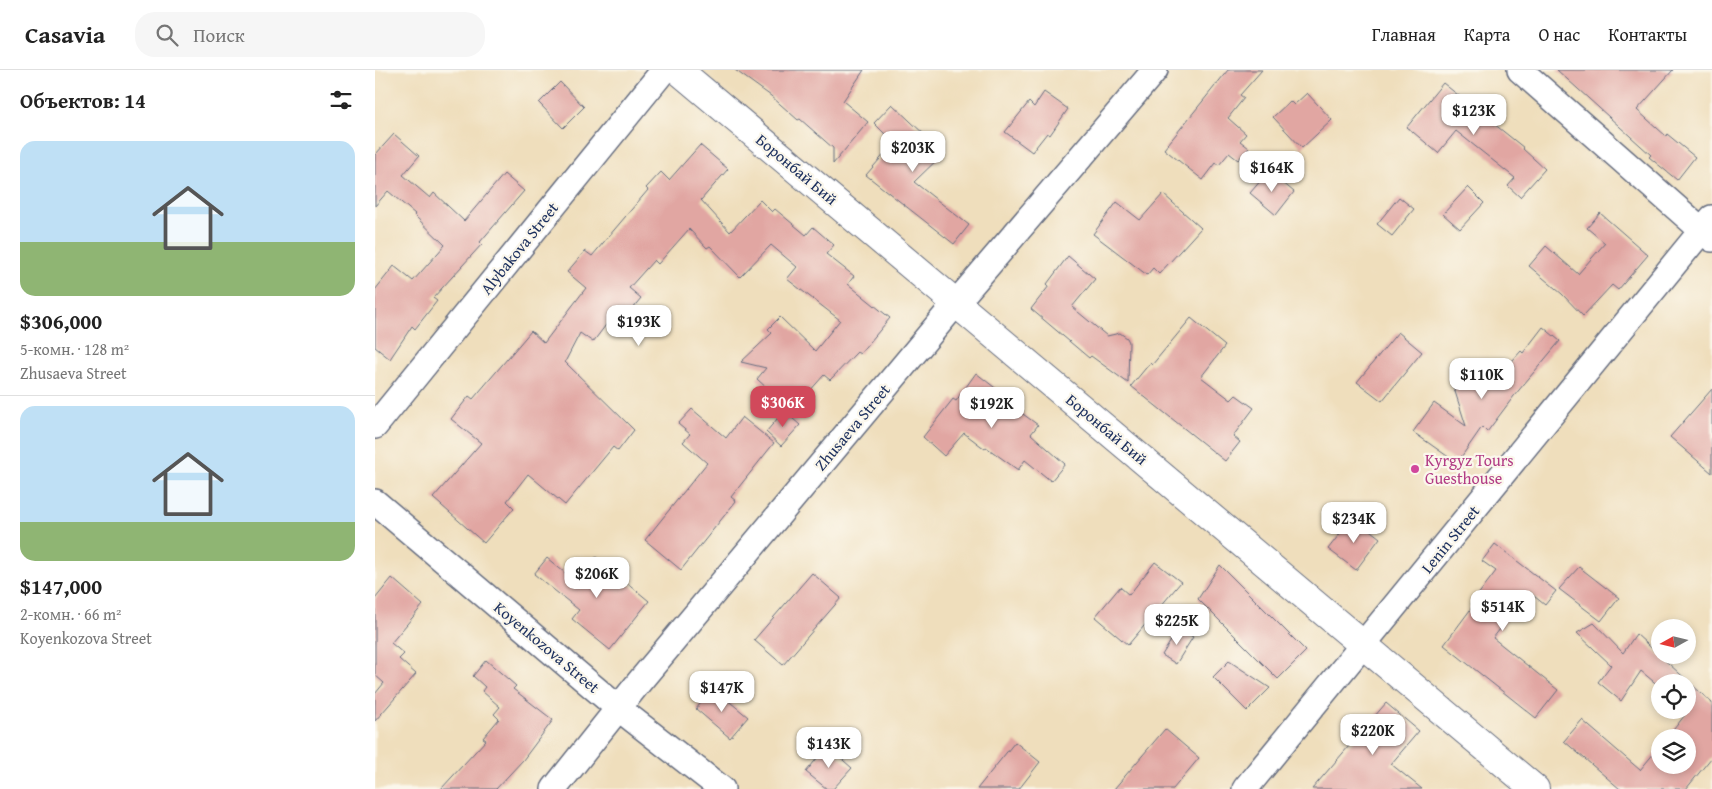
<!DOCTYPE html>
<html lang="ru">
<meta charset="utf-8">
<style>
body{margin:0;font-family:"Gentium Book Plus",serif;background:#f6f6f6;color:#222;height:100vh;display:flex;flex-direction:column;font-size:19px;white-space:nowrap}
*{box-sizing:border-box;margin:0}
p{font-size:16px;color:#767676}
.icon{flex:none;width:28px;height:28px;fill:none;stroke:currentColor;stroke-width:2;stroke-linecap:round;stroke-linejoin:round}
.map{position:relative;flex:1;overflow:hidden}
.side{display:flex;flex-direction:column;background:#fff;width:375px}
.side>*{flex:none}
.needle{width:32px;rotate:262deg}
.tools{position:absolute;left:1276px;top:549px;display:grid;gap:10px}
.tools a{display:grid;place-items:center;width:45px;height:45px;border-radius:50%;background:#fff;box-shadow:0 2px 8px #0003;font-size:25px}
.price{position:absolute;translate:-50% -42px;padding:0 11px;border-radius:10px;background:#fff;color:#222;font-size:16px;line-height:32px;filter:drop-shadow(0 1px 2px #0008)}
.price::after{content:'';position:absolute;left:50%;top:30px;width:15px;height:11px;margin-left:-8px;background:inherit;clip-path:polygon(0 0,100% 0,50% 100%)}
.price.on{background:#d1495b;color:#fff}
ul{padding:0;list-style:none}
li{display:grid;align-content:center;gap:10px;height:265px;padding:0 20px}
li+li{border-top:1px solid #e0e0e0}
li span{display:grid;place-items:center;height:155px;border-radius:15px;color:#555}
li>.icon{margin-inline-start:auto}
span .icon{width:90px;height:90px;fill:#fffc;stroke-width:1}
li b{font-size:21px}
h2{display:flex;justify-content:space-between;align-items:center;height:60px;padding:0 20px;font-size:21px}
header{display:flex;align-items:center;gap:30px;box-sizing:border-box;height:70px;padding:0 25px;background:#fff;border-bottom:1px solid #e0e0e0}
header strong{font-size:24px}
nav{display:flex;gap:28px;margin-inline-start:auto;font-size:18px}
.search{width:350px;height:45px;background:#f6f6f6;display:flex;align-items:center;gap:12px;box-sizing:border-box;padding:0 18px;border-radius:20px;color:#767676;font-size:19px}
main{display:flex;flex:1;min-height:0}
.map>svg:first-child{display:block}
.building{fill:#e1a6a2}
.lines{fill:none;stroke-linecap:round;stroke-linejoin:round}
.minor-casing{stroke:#656c7f;stroke-width:28}
.tertiary-casing{stroke:#656c7f;stroke-width:30}
.minor{stroke:#fff;stroke-width:25}
.tertiary{stroke:#fff;stroke-width:28}
.hotel-dot{fill:#d1479c;stroke:#fbf7ec;stroke-width:2}
.labels{text-anchor:middle;dominant-baseline:central;stroke-width:4.5;stroke-linejoin:round;paint-order:stroke}
.street-label{font-size:16px;fill:#1b2f5e;stroke:#fbf7ec}
.hotel-label{font-size:16px;fill:#b23c85;stroke:#fbf7ec;text-anchor:start}
</style>
<header>
<strong>Casavia</strong>
<div class="search"><svg class="icon" aria-label="search" viewBox="0 0 24 24"><circle cx="10" cy="10" r="6"/><path d="M15 15l6 6"/></svg>Поиск</div>
<nav><a>Главная</a><a>Карта</a><a>О нас</a><a>Контакты</a></nav>
</header>
<main>
<section class="side">
<h2>Объектов: 14<svg class="icon" aria-label="filters" viewBox="0 0 24 24"><path d="M4 7h16M4 17h16"/><circle cx="9" cy="7" r="2"/><circle cx="15" cy="17" r="2"/></svg></h2>
<ul>
<li><span style="background:linear-gradient(#bfe0f5 65%,#8fb573 0)"><svg class="icon" aria-label="home" viewBox="0 0 24 24"><path d="M3 11l9-7 9 7M6 9v11h12V9"/></svg></span><div><b>$306,000</b><p>5-комн. · 128 m²</p><p>Zhusaeva Street</p></div></li>
<li><span style="background:linear-gradient(#bfe0f5 75%,#8fb573 0)"><svg class="icon" aria-label="home" viewBox="0 0 24 24"><path d="M3 11l9-7 9 7M6 9v11h12V9"/></svg></span><div><b>$147,000</b><p>2-комн. · 66 m²</p><p>Koyenkozova Street</p></div></li>
</ul>
</section>
<div class="map">
<svg width="1337" height="719" viewBox="0 0 1337 719">
<rect width="100%" height="100%" fill="#fbf7ec"/>
<filter id="ink" filterUnits="userSpaceOnUse"><feTurbulence type="fractalNoise" baseFrequency=".02" numOctaves="2"/><feDisplacementMap in="SourceGraphic" scale="10" xChannelSelector="R" yChannelSelector="G"/><feConvolveMatrix kernelMatrix="1 2 1 2 8 2 1 2 1" color-interpolation-filters="sRGB"/></filter>
<filter id="wash" filterUnits="userSpaceOnUse"><feTurbulence type="fractalNoise" baseFrequency=".0096" numOctaves="4" result="noise"/><feDisplacementMap in="SourceGraphic" scale="20" xChannelSelector="R" yChannelSelector="G"/><feGaussianBlur stdDeviation="1.12" result="paint"/><feColorMatrix in="noise" values="0 0 0 0 0 0 0 0 0 0 0 0 0 0 0 0 0 1.4 0 .05"/><feComposite in="paint" operator="in"/></filter>
<g filter="url(#wash)">
<rect width="100%" height="100%" fill="#efdebc"/>
<g id="blocks">
<path class="building" d="M360,0H489L468,31L493,52L458,94V78L425,49L423,50L396,26Z
M853,0H887L865,25L869,28L853,48L871,64L865,71L874,78L863,90L854,83L844,95L841,93L828,110L789,79Z
M1182,0H1298L1262,40L1291,66L1292,64L1320,87L1302,110L1274,87L1276,85Z
M185,12L209,37L188,58L164,33Z
M1068,13L1149,78L1148,79L1170,99L1145,127L1133,116L1140,108L1081,61L1063,83L1032,57Z
M669,22L693,39L675,65L672,63L657,82L630,62L654,32L659,37Z
M932,23L957,50L927,78L898,47L915,31L919,35Z
M517,34L569,83L539,112L594,155L579,174L491,105L519,73L499,53Z
M19,64L44,86L28,105L55,128L59,123L89,151L129,104L149,121L105,172L107,174L58,228L62,231L40,259L37,256L15,289L0,277V220L19,196L38,211L70,175L39,145L40,144L13,121L0,136V85Z
M325,75L353,99L326,130L355,162L385,130L397,142L400,139L431,165L438,157L459,175L451,184L479,206L473,214L515,248L485,284L482,282L455,310L449,305L417,341L382,309L391,298L366,292L397,263L393,259L405,247L440,281L465,250L412,209L422,197L396,175L365,207L335,176L332,178L314,159L283,194L279,190L254,218L266,228L248,250L240,243L218,272L205,263L190,292L259,360L243,381L238,377L190,435L153,404L132,431L139,438L109,473L58,428L106,373L76,349L94,326L98,329L156,261L169,273L211,218L192,202L210,181L217,186L273,120L271,118L286,102L294,110Z
M894,101L919,122L901,145L875,123Z
M1093,117L1109,133L1085,159L1068,144Z
M788,124L826,158L784,204L778,198L772,205L718,164L742,132L765,150Z
M1024,127L1039,139L1017,166L1002,154Z
M1225,143L1273,185L1243,220L1237,215L1208,246L1187,224L1154,196L1171,176L1203,204L1230,173L1212,158Z
M693,186L720,209L697,237L732,266L745,263L752,268L754,272L753,313L716,286L714,288L656,239L674,216L672,214Z
M816,248L850,276L826,307L856,330L861,325L879,338L858,366L865,372L850,391L756,316L775,293L777,295Z
M1168,257L1185,271L1139,326L1112,362L1107,357L1082,393L1038,362L1059,333L1091,356L1076,309L1085,297L1113,318L1146,281L1148,283Z
M1023,262L1047,282L1007,331L982,312Z
M601,303L633,328L630,331L663,355L656,364L690,394L676,411L650,390L643,400L611,377L610,379L589,363L569,386L548,367L578,329L581,331Z
M1337,319V403L1295,367Z
M317,339L351,368L367,347L399,373L356,427L361,431L306,500L270,470L332,393L308,372L315,364L303,354Z
M409,341L425,355L406,376L391,362Z
M978,447L1005,468L981,500L953,479Z
M1120,474L1181,521L1170,535L1154,522L1118,568L1183,620L1161,648L1069,575L1098,536L1096,534L1121,501L1107,491Z
M221,487L274,531L235,580L197,549L204,540L159,504L172,488L201,512Z
M780,492L806,512L753,575L720,547L745,517L754,525Z
M845,495L931,581L903,609L823,529Z
M1204,497L1244,528L1226,551L1184,519Z
M437,503L466,528L408,595L379,570Z
M17,508L48,535L16,573L29,584L24,589L41,604L0,651V624L9,613L0,605V529Z
M1219,553L1248,583L1261,564L1337,633V687L1311,719H1245L1189,671L1207,650L1265,700L1285,676V695H1312V668H1292L1313,641L1312,612H1285V617L1266,601L1246,631L1223,612L1236,595L1202,563Z
M804,558L818,567L801,594L787,585Z
M111,590L141,616L138,619L178,650L148,690L121,719H66L111,670L108,668L124,649L119,644L125,637L107,621L110,617L98,606Z
M854,591L895,618L872,641L838,607Z
M338,618L373,647L355,668L321,639Z
M1011,633L1044,661L1016,694L1047,719H937Z
M790,659L824,688L798,719H739Z
M640,672L665,692L644,719H602Z
M452,676L477,698L458,719H452L431,702Z"/>
</g>
</g>
<g filter="url(#ink)">
<use href="#blocks" fill-opacity="0" stroke="#656c7f" stroke-width="1"/>
<g class="lines">
<defs>
<path id="minor" d="M1145,0L1337,169
M0,356L289,0
M0,432L243,638L347,719
M179,719L265,611L581,233L780,0
M870,719L1337,148"/>
<path id="tertiary" d="M303,0L1160,719"/>
</defs>
<use href="#minor" class="minor-casing"/>
<use href="#tertiary" class="tertiary-casing"/>
<use href="#minor" class="minor"/>
<use href="#tertiary" class="tertiary"/>
</g>
</g>
<circle class="hotel-dot" cx="1040" cy="399" r="5"/>
<g class="labels">
<g class="street-label">
<text transform="translate(422 99) rotate(40)">Боронбай Бий</text>
<text transform="translate(144 178) rotate(-51)">Alybakova Street</text>
<text transform="translate(477 357) rotate(-50)">Zhusaeva Street</text>
<text transform="translate(732 359) rotate(40)">Боронбай Бий</text>
<text transform="translate(1075 469) rotate(-51)">Lenin Street</text>
<text transform="translate(172 577) rotate(40)">Koyenkozova Street</text>
</g>
<g class="hotel-label">
<text x="1050" y="390">Kyrgyz Tours<tspan x="1050" dy="18">Guesthouse</tspan></text>
</g>
</g>
</svg>
<div class="tools">
<a><svg class="needle" viewBox="-14 -14 28 28"><path d="M0-13l5 13h-10z" fill="#e53935"/><path d="M0 13l5-13h-10z" fill="#767676"/></svg></a>
<a><svg class="icon" aria-label="locate" viewBox="0 0 24 24"><circle cx="12" cy="12" r="6"/><path d="M12 2v4M12 18v4M2 12h4M18 12h4"/></svg></a>
<a><svg class="icon" aria-label="layers" viewBox="0 0 24 24"><path d="M12 4l9 5-9 5-9-5zM3 14l9 5 9-5"/></svg></a>
</div>
<b class="price" style="left:1099px;top:66px">$123K</b>
<b class="price" style="left:538px;top:103px">$203K</b>
<b class="price" style="left:897px;top:123px">$164K</b>
<b class="price" style="left:264px;top:277px">$193K</b>
<b class="price" style="left:1107px;top:330px">$110K</b>
<b class="price on" style="left:408px;top:358px">$306K</b>
<b class="price" style="left:617px;top:359px">$192K</b>
<b class="price" style="left:979px;top:474px">$234K</b>
<b class="price" style="left:222px;top:529px">$206K</b>
<b class="price" style="left:1128px;top:562px">$514K</b>
<b class="price" style="left:802px;top:576px">$225K</b>
<b class="price" style="left:347px;top:643px">$147K</b>
<b class="price" style="left:998px;top:686px">$220K</b>
<b class="price" style="left:454px;top:699px">$143K</b>
</div>
</main>
